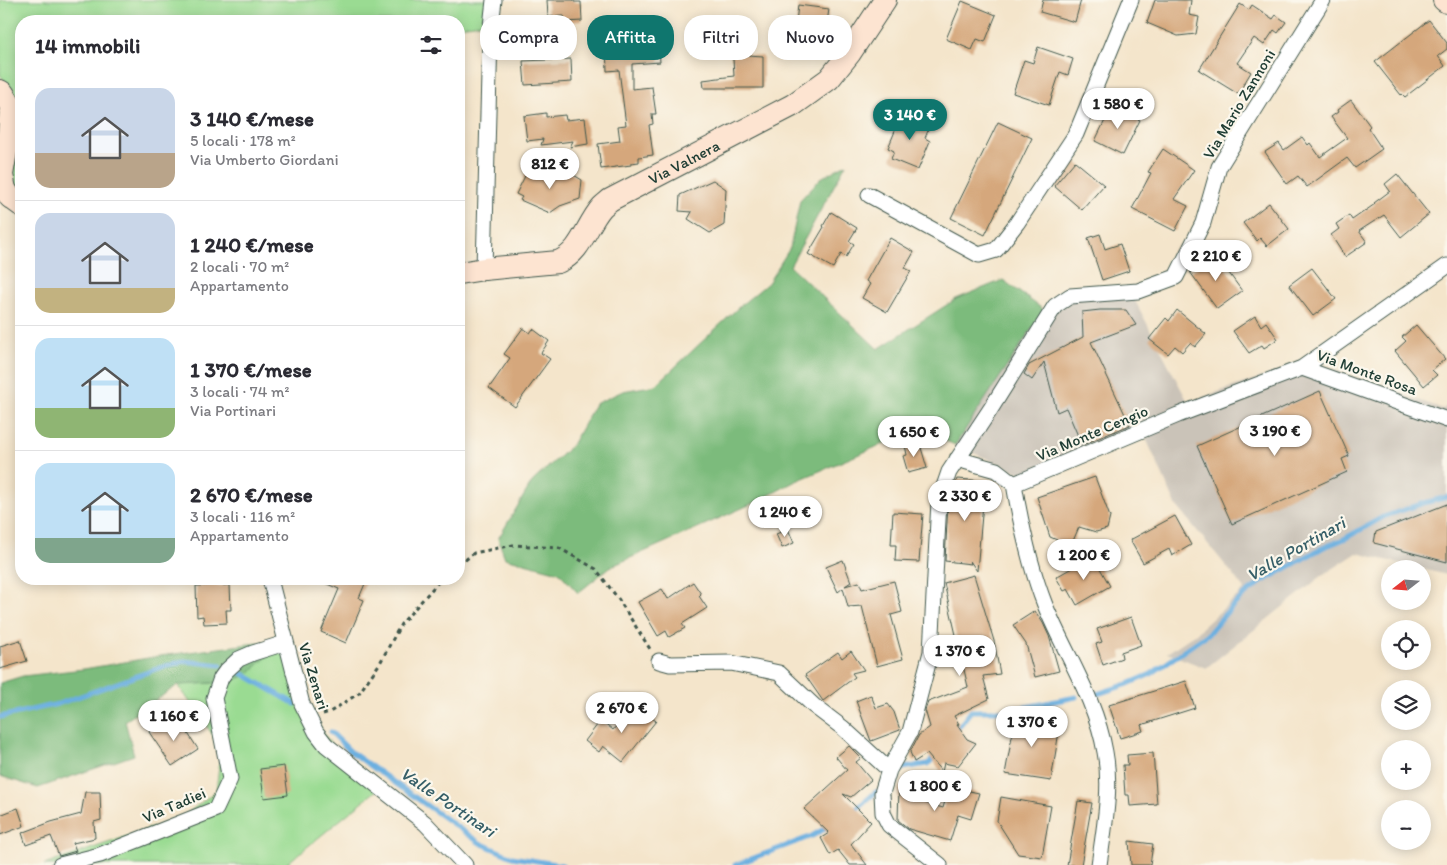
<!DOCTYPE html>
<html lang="it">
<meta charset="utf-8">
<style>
body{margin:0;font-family:Itim,sans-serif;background:#f2f2f3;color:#2b2b33;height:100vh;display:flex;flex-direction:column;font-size:19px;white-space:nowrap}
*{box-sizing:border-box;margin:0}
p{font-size:16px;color:#7c7c81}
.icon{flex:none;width:28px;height:28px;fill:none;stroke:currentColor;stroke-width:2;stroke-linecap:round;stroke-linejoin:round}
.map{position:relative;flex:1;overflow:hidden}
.sheet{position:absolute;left:15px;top:15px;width:450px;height:570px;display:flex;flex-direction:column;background:#fff;border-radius:20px;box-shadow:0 2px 12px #0003}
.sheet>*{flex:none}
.guide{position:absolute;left:480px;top:15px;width:475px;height:45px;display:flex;gap:10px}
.needle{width:32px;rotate:253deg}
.tools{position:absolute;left:1381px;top:560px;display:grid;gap:10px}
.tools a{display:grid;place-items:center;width:50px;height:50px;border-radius:50%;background:#fff;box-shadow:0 2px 12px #0003;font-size:25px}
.price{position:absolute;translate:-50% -42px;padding:0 11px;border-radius:18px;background:#fff;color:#222;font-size:16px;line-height:32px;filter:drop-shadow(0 1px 2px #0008)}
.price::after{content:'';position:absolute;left:50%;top:30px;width:15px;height:11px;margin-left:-8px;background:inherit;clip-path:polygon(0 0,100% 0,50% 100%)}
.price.active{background:#0f766e;color:#fff}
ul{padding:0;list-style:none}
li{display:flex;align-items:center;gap:15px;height:125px;padding:0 20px}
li+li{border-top:1px solid #e1e1e2}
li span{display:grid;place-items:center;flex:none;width:140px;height:100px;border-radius:15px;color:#555}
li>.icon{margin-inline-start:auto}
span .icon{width:60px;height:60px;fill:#fffc;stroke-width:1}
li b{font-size:21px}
h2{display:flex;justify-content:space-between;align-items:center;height:60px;padding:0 20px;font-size:21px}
.pill{padding:0 18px;border-radius:20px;background:#fff;box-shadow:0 2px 12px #0003;font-size:18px;line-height:45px}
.pill.active{background:#0f766e;color:#fff}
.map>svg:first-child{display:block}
.industrial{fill:#cac3b8}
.green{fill:#9adb92;stroke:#5c8c63}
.forest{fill:#7bbb7c;stroke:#4d7c58}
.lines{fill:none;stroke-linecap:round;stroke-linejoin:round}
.stream{stroke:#6aafe0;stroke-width:5}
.building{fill:#d5a77c}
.street-casing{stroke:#3f564b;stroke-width:17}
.secondary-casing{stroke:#3f564b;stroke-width:24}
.path{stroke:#3f564b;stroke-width:3;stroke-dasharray:4 4;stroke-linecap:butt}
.street{stroke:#fff;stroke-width:15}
.secondary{stroke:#fde4d1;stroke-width:22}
.labels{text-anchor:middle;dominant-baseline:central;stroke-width:4.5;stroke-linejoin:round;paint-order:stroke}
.street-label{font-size:16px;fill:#1f3d34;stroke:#fbf7ec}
.water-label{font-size:18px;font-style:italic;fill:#365f68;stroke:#fbf7ec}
</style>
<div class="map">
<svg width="1447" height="865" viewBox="0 0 1447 865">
<rect width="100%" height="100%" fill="#fbf7ec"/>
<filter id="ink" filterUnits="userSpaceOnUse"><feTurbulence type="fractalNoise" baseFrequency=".02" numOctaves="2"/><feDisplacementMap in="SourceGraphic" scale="10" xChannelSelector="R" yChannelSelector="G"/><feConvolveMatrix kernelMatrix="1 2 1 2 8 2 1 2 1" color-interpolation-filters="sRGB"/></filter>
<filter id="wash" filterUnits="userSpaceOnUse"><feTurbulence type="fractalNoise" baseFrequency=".0096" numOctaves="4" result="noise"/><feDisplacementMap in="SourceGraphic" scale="20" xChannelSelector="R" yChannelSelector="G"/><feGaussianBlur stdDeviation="1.12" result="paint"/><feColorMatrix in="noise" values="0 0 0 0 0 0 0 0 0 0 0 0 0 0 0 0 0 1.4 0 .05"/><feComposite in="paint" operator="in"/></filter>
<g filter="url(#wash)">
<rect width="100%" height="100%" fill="#f4e5cb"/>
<path class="industrial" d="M1131,293L1188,402L1310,361L1443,409L1447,406V575L1357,553L1323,575L1206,668L1167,653L1195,634L1245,589L1176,505L1140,425L1023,474L955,445L1044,310L1081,296Z"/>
<path class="green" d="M0,0H493L481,23L459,26V21H21V196L11,177L13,90L0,75Z
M286,639L303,702L330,743L377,790L285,865H44L183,817L216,791L220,757L217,741L178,685L229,682Z"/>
<path class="forest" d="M846,164L790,266L878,349L956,299L1003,280L1044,310L955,445L918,429L794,482L758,501L610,567L578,593L559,572L505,558L498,539L532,482L572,445L595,404L623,391L656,385L740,306L768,283L790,248L800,200L821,178Z
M286,639L247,675L229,682L178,685L125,721L134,755L38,788L0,776V683L23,676L84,669L160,656Z"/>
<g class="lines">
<path class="stream" d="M238,671L295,704
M1097,694L1128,684L1151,674L1208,634L1227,612L1243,596L1263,581L1285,569L1322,548L1344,539L1383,517L1424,503L1447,497
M0,717L58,704L159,668L184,661L221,665
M331,732L351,752L480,843L512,857L562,865
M955,732L971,711H1005L1076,697
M893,777L903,768L928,764L935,757
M853,812L876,792
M735,865L812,836L829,826"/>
</g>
<g id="blocks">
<path class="building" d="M547,0H574V2H581L582,21L565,22L564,16L548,17Z
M1043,0H1081L1075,22L1040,12Z
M1155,0H1191L1189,15L1199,17L1196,34L1178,36L1147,23Z
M962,1L996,15L985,42L977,39L972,50L946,39Z
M1240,4L1249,10L1252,5L1273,19L1276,15L1286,22L1278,33L1274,30L1264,45L1254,38L1237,63L1251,72L1238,94L1199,70Z
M798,5L829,9L824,44L794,40Z
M1429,20L1447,43V49L1438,56L1445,66L1405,97L1402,94L1401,95L1375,62Z
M658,35L660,62L632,64V89L652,87L656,114H652L653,124L649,125L653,155L639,157V162L631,163V165L601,169L598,144L620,141L618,126L626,125L619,70L607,71L606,44L633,43V37Z
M731,44H748V55L763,56V88H704L703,80L734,76L733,59H731Z
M1038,47L1073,59L1068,75L1060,72L1049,105L1013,93L1024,60L1033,63Z
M571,59L572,82L525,85L523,61Z
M1351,100L1370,126L1368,128L1382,149L1355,168L1347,158L1307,187L1298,176L1287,184L1265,152L1279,143L1284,150L1302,137L1308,145L1310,143L1320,157L1347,138L1331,117L1338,112L1337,110Z
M1112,106L1140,120L1123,155L1095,141Z
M903,112L931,123L925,138L930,141L918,170L891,159L894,151L888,148Z
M546,113V117L565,115L566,120L585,118L588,144L570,147L573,141L541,145L543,139L527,141L524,116Z
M998,122L1032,138L985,235L951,218Z
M1163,149L1194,170L1174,199L1188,206L1175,231L1132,209L1151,173L1148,172Z
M1075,161L1104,185L1082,210L1054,186Z
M559,166L582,180L580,199L560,206L550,213L520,200L522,197L516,194L529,168L552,179Z
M1397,174L1429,214L1401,237L1384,215L1359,231L1367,242L1345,257L1331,235L1339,229L1336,224L1349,215L1352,220L1375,204L1374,203L1390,191L1385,184Z
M713,180L726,189L724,225L710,233L688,219L692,212L679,211L680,195Z
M1269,203L1289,229L1267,246L1260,238L1257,241L1243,223Z
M831,212L857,228L849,241L854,244L846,257L841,254L833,268L808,254L824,227L823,226Z
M1100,234L1105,249L1120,244L1129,271L1102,280L1088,238Z
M890,238L914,252L905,268L911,271L887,312L862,298L870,284L866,281Z
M1215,254L1242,291L1217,309L1190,272Z
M1312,268L1336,299L1313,316L1289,285Z
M1100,310H1126L1136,325L1091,342L1130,425L1082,445L1066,408L1057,412L1044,362L1032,380L1024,374L1029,365L1083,337L1082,312Z
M1177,310L1206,334L1195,347L1190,343L1182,352L1175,346L1168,354L1149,339L1166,318L1169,321Z
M1255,316L1261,326L1266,322L1278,339L1264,348L1262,345L1249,353L1233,331Z
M1416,325L1445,359L1432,370L1437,375L1424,386L1395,351L1406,341L1402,337Z
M523,328L530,333L533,329L549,341L541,353L550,359L515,407L489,388L510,358L504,354Z
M1320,391L1349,456L1342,459L1347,472L1232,524L1197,446Z
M919,441L927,468L908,473L903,456L907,455L905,445Z
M1095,477L1110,517L1107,529L1096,532L1079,527L1073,541L1064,543L1050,537L1037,497Z
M957,479L985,481L977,571L970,561L971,564L945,561L948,503Z
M1447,504V562L1374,543L1376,532Z
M893,512L923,514L919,562L895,561L896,545H891Z
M1175,516L1191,545L1172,556L1169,549L1143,563L1130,540Z
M788,529L794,543L782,548L776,534Z
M1093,556L1110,586L1077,605L1068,589L1064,591L1056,577Z
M843,560L851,582L845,586L859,582L862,589L894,581L902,612L891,615L903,659L877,666L862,606L848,607L843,588L838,592L826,567Z
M974,575L994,641L1000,674L983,676L989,699L954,716L959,724L957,725L967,739L976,743L958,766L944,763L942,772L927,754L914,762L910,752L919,735L930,727L925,710L928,702L968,687L944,583Z
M315,579H367L359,598L364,600L346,643L321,632L339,589Z
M693,582L701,594L699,596L707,608L682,624L685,628L669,637L666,631L658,636L638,602L662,589L668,599Z
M230,585L231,610H226L227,623L204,624L203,616L197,617L196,586Z
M1035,611L1043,623L1049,636L1059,671L1035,677L1026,644L1013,625Z
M1131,617L1141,645L1121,652L1122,658L1103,665L1096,644L1102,642L1097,629Z
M20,640L27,661L0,669V646Z
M851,651L864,670L852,673L855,677L823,701L805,675L838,652L842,658Z
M1186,681L1195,708L1141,725L1143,731L1120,738L1109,705Z
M871,695L876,708L888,704L894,712L900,730L871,741L856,701Z
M634,704L656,721L623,762L603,746L599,752L585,741L601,720L613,730Z
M1028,714V720L1060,725L1051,781L1005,774L1013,731L1004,728L1006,717Z
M168,720L172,726L180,721L198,749L172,766L149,732Z
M849,746L861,758L856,762L871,780L851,797L843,794L871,822L851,844L867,865H850L838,850L830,855L821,838L829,833L804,809L847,770L836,757Z
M1153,753L1157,804L1130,806L1129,795H1125L1123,765H1128L1127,755Z
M284,766L288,795L264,798L260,769Z
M899,787L919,791L916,800L943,808L949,787L979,793L971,819L958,815L950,841L909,829L898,820Z
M85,792H100L101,820L94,822L95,838L73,843L76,851L59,856L51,836L26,845L22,833L51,822L81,814Z
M1001,797L1051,806L1042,857L1018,854L997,821Z
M1078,801L1092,803L1081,865H1067Z
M18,808L24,826L0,835V815Z
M1129,841L1153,844L1150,865H1131Z"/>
</g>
</g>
<g filter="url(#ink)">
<use href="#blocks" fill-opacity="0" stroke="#3f564b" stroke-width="1"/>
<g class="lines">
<defs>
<path id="street" d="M869,195L979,255L996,250L1017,223L1076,134L1131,0
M484,269L490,35L494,0
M1302,368L1447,420
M957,459L996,470L1014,484
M270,579L302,704L316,732L326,745L425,823L465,865
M659,661L670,664L731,663L779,673L814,706L843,728L889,770
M60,865L100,855L216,809L230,779L214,698L221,678L226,671L239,659L253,653L285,643
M940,865L889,825L883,813L882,793L889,770L910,732L931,652L939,501L949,472L990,410L1055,306L1070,296L1138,291L1176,277L1203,223L1219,167L1323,0
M1099,865C1104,828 1112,789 1105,752C1096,699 1065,654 1045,605C1030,567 1021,525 1014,484L1178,415L1302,368L1447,266"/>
<g id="secondary">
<path d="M1444,0L1447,2"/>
<path d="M0,91L3,93L11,106L9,134L2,175L5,189L10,197L21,205"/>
<path id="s1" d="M459,273L484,269L558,262C582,252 586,225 602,207C604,205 608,202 610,200L793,105L829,79L850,53L885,0"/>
</g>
</defs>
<use href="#street" class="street-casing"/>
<use href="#secondary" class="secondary-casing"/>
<path class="path" d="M459,565L474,553L513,545L559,548L596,569L619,600L650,649
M323,714L330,712L359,693L380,663L401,624L441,579"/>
<use href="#street" class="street"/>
<use href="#secondary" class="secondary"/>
</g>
</g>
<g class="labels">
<g class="street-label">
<text transform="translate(1239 104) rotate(-59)">Via Mario Zannoni</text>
<text stroke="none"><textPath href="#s1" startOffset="265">Via Valnera</textPath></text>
<text transform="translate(1367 372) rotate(20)">Via Monte Rosa</text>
<text transform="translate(1092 433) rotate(-23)">Via Monte Cengio</text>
<text transform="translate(314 676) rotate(73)">Via Zenari</text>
<text transform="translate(174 805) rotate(-23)">Via Tadiei</text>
</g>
<g class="water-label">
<text transform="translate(1296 549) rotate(-30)">Valle Portinari</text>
<text transform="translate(448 802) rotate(34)">Valle Portinari</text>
</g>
</g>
</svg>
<div class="tools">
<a><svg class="needle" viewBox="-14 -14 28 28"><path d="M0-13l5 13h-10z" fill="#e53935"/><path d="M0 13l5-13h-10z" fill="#7c7c81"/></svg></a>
<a><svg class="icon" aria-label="locate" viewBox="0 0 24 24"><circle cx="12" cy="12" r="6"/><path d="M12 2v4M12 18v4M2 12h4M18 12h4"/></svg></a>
<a><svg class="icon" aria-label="layers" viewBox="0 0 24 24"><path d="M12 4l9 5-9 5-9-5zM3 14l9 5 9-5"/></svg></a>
<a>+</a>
<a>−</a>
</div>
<b class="price" style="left:1118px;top:130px">1 580 €</b>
<b class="price active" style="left:910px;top:141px">3 140 €</b>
<b class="price" style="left:550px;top:190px">812 €</b>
<b class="price" style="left:1216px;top:282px">2 210 €</b>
<b class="price" style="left:1275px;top:457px">3 190 €</b>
<b class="price" style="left:914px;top:458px">1 650 €</b>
<b class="price" style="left:965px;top:522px">2 330 €</b>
<b class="price" style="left:785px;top:538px">1 240 €</b>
<b class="price" style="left:1084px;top:581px">1 200 €</b>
<b class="price" style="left:960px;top:677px">1 370 €</b>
<b class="price" style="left:622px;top:734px">2 670 €</b>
<b class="price" style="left:174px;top:742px">1 160 €</b>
<b class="price" style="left:1032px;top:748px">1 370 €</b>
<b class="price" style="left:935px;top:812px">1 800 €</b>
<div class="guide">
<a class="pill">Compra</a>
<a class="pill active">Affitta</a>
<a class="pill">Filtri</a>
<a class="pill">Nuovo</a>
</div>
<section class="sheet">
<h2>14 immobili<svg class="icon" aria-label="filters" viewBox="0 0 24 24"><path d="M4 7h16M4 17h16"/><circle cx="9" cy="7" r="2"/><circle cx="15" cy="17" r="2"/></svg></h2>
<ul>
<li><span style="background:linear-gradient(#c9d6e8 65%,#b9a48a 0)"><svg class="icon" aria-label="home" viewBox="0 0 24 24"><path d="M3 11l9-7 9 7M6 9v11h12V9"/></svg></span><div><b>3 140 €/mese</b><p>5 locali · 178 m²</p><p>Via Umberto Giordani</p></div></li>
<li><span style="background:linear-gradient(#c9d6e8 75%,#c2b280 0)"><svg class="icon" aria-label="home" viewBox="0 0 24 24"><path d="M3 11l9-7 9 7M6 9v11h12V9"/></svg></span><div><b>1 240 €/mese</b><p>2 locali · 70 m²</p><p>Appartamento</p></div></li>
<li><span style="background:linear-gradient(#bfe0f5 70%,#8fb573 0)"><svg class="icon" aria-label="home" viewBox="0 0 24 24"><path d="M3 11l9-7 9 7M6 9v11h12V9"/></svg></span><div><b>1 370 €/mese</b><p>3 locali · 74 m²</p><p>Via Portinari</p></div></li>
<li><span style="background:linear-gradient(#bfe0f5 75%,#7fa58c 0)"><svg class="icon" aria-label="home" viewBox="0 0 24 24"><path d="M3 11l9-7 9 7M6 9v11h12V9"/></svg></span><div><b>2 670 €/mese</b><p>3 locali · 116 m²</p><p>Appartamento</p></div></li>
</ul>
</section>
</div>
